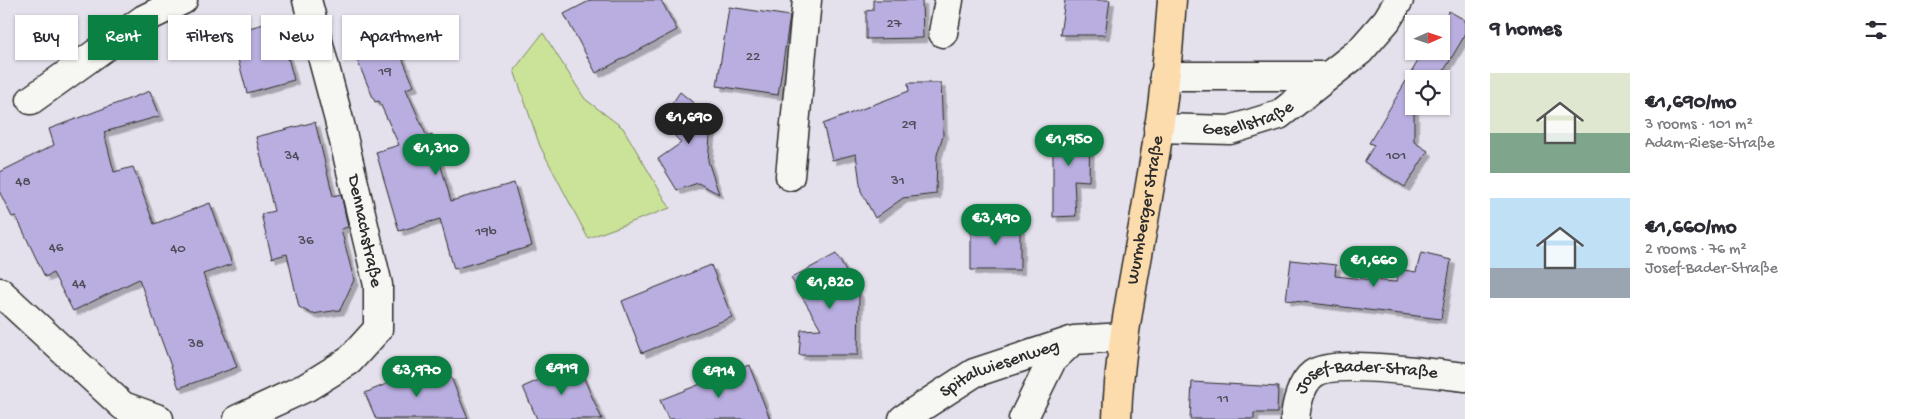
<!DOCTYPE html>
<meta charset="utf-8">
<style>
body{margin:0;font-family:"Gochi Hand",sans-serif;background:#f7f7f7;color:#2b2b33;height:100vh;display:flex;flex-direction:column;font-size:19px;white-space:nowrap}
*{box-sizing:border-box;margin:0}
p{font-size:16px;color:#7c7c81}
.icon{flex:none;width:28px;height:28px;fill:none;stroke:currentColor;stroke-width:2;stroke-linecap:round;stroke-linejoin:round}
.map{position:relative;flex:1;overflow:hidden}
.sheet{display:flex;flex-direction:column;background:#fff;width:450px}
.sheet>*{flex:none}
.banner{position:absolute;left:15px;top:15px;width:475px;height:45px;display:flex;gap:10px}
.needle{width:32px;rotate:87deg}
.buttons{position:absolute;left:1405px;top:15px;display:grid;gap:10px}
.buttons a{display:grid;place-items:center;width:45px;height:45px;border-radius:0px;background:#fff;box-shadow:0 1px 4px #0004;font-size:25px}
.price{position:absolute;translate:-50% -42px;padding:0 11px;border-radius:18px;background:#0b8043;color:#fff;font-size:16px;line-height:32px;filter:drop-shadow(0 1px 2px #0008)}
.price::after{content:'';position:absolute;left:50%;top:30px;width:15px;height:11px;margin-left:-8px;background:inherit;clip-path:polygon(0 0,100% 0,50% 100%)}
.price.selected{background:#222;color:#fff}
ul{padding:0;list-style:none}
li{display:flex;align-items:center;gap:15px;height:125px;padding:0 25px}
li span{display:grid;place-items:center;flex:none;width:140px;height:100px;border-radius:0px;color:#555}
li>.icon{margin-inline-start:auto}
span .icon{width:60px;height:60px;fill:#fffc;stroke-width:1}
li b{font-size:21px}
h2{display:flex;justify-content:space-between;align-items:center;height:60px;padding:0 25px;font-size:21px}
.pill{padding:0 18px;border-radius:0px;background:#fff;box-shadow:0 1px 4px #0004;font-size:18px;line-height:45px}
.pill.selected{background:#0b8043;color:#fff}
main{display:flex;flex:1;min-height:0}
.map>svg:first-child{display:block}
.green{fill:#cbe399;stroke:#7b8762}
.building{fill:#b9aedf;stroke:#2b2b2b;filter:url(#shadow)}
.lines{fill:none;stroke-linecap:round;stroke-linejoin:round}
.minor-casing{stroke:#2b2b2b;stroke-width:31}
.major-casing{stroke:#2b2b2b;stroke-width:31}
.minor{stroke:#f6f6f2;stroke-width:28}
.major{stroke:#fcdcac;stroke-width:28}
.labels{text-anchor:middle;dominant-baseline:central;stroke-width:4.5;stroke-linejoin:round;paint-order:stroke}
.number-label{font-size:15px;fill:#4e4c58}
.street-label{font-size:18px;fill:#2b2b2b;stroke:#f6f6f2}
</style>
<main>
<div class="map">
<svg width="1465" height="419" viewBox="0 0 1465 419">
<defs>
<filter id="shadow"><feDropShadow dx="4.5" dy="4.5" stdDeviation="0" flood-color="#0004"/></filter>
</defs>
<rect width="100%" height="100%" fill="#e4e0ec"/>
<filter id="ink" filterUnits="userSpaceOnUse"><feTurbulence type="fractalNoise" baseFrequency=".02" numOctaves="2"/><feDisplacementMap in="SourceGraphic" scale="10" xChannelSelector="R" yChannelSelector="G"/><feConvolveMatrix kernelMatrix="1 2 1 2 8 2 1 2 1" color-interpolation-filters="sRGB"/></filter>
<g filter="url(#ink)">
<path class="green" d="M543,33L585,99L623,128L670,208L588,238L540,146L514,70Z"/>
<path class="building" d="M591,0H661L677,30L596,73L564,14Z
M873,0H922L923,38L866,39V11L873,10Z
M1065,0H1110L1105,35H1060Z
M729,7L790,16L778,95L717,86Z
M1449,11L1465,20V35L1439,79H1414V142L1428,151L1405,187L1364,162L1374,145L1369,143L1424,51H1441V24Z
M278,20L294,80L247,93L231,33Z
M395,41L414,86L406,89L427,137L432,135L451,201L514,183L532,246L454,269L440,219L399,231L376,152L399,145L379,101L375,102L356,58Z
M908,83H941L943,135L937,155L936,194L903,198L875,218L861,191L856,154L832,160L823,124L909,91Z
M150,91L160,116L104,132L114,172L133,167L154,224L210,203L232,264L203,274L237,367L179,388L139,279L73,311L53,273L45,277L16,216L12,217L0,193V172L54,145L49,129Z
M680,92L717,122L710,136L708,161L719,194L698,183L677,190L658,159L681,143L661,120Z
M315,122L333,196L341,194L348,227L341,229L354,280L340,310L312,314L299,307L287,254L272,258L261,214L274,211L256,137Z
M1053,128H1090L1089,181L1074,180L1076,216L1053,217Z
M971,222H1020V270H971Z
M1421,253L1451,260L1441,319L1286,300L1291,260L1336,265L1335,276L1394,282L1397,281L1398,269L1416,272Z
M836,254L859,294L858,355H799L801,330L821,329L791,278Z
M711,265L732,317L642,353L622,301Z
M577,363L602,419H537L523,387Z
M431,365L438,381L450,375L468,419H376L365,393Z
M749,365L770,419H668L660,400Z
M1192,382L1278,387L1277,413H1254V419H1190Z"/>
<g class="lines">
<defs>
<g id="minor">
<path d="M943,33L949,0"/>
<path d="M1164,76H1326"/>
<path d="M31,100L144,19L183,0"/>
<path id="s1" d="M1158,128L1230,130L1279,115L1360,51L1387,20L1399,0"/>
<path d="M790,176L807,0"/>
<path d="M0,292L123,406L159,419"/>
<path d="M238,419L307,387L349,361L378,329V285L339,120L307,0"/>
<path id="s2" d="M903,419L974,373L1074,340L1123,337"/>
<path d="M1023,419L1052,360L1072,341"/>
<path id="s3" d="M1295,419C1296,405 1301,383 1313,374C1334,358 1436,374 1465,377"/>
</g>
<g id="major">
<path id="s4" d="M1117,419C1119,343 1136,271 1148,197C1160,132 1168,65 1172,0"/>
</g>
</defs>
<use href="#minor" class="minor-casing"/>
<use href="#major" class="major-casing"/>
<use href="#minor" class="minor"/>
<use href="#major" class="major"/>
</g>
</g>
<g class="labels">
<g class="number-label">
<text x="894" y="24">27</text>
<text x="753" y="57">22</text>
<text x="385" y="72">19</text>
<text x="909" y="125">29</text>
<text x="292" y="156">34</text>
<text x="1396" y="156">101</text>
<text x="898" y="181">31</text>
<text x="23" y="182">48</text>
<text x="486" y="232">19b</text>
<text x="306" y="241">36</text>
<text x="56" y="248">46</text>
<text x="178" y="249">40</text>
<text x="79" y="284">44</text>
<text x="196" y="344">38</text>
<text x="1223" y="399">11</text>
</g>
<g class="street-label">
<text stroke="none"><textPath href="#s1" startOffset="92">Gesellstraße</textPath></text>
<text stroke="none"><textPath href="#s4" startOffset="211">Wurmberger Straße</textPath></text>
<text transform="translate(364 231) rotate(78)">Dennachstraße</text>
<text stroke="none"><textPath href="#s2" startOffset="110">Spitalwiesenweg</textPath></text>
<text stroke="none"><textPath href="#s3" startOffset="101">Josef-Bader-Straße</textPath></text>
</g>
</g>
</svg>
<div class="buttons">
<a><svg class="needle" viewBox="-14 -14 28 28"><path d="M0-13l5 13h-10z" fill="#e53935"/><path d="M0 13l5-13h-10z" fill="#7c7c81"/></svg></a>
<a><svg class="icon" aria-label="locate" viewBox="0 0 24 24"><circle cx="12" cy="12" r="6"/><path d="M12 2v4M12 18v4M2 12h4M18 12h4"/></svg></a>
</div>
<b class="price selected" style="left:689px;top:145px">€1,690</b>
<b class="price" style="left:1069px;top:167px">€1,950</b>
<b class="price" style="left:436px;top:176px">€1,310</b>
<b class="price" style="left:996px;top:246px">€3,490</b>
<b class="price" style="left:1374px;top:288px">€1,660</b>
<b class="price" style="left:830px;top:310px">€1,820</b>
<b class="price" style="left:562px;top:396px">€919</b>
<b class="price" style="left:417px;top:398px">€3,970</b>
<b class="price" style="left:719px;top:399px">€914</b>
<div class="banner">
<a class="pill">Buy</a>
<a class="pill selected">Rent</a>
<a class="pill">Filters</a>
<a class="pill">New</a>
<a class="pill">Apartment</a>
</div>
</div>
<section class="sheet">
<h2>9 homes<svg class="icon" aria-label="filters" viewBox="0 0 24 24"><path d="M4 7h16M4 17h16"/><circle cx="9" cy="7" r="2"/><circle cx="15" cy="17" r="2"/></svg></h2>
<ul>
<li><span style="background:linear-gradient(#dfe7d0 60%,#7fa58c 0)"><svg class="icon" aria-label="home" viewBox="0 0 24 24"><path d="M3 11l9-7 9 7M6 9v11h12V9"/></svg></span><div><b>€1,690/mo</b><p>3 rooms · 101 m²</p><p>Adam-Riese-Straße</p></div></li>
<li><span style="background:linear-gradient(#bfe0f5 70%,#9aa5b1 0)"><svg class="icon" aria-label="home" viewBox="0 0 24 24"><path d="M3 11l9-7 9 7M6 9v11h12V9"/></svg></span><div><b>€1,660/mo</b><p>2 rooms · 76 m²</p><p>Josef-Bader-Straße</p></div></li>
</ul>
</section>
</main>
